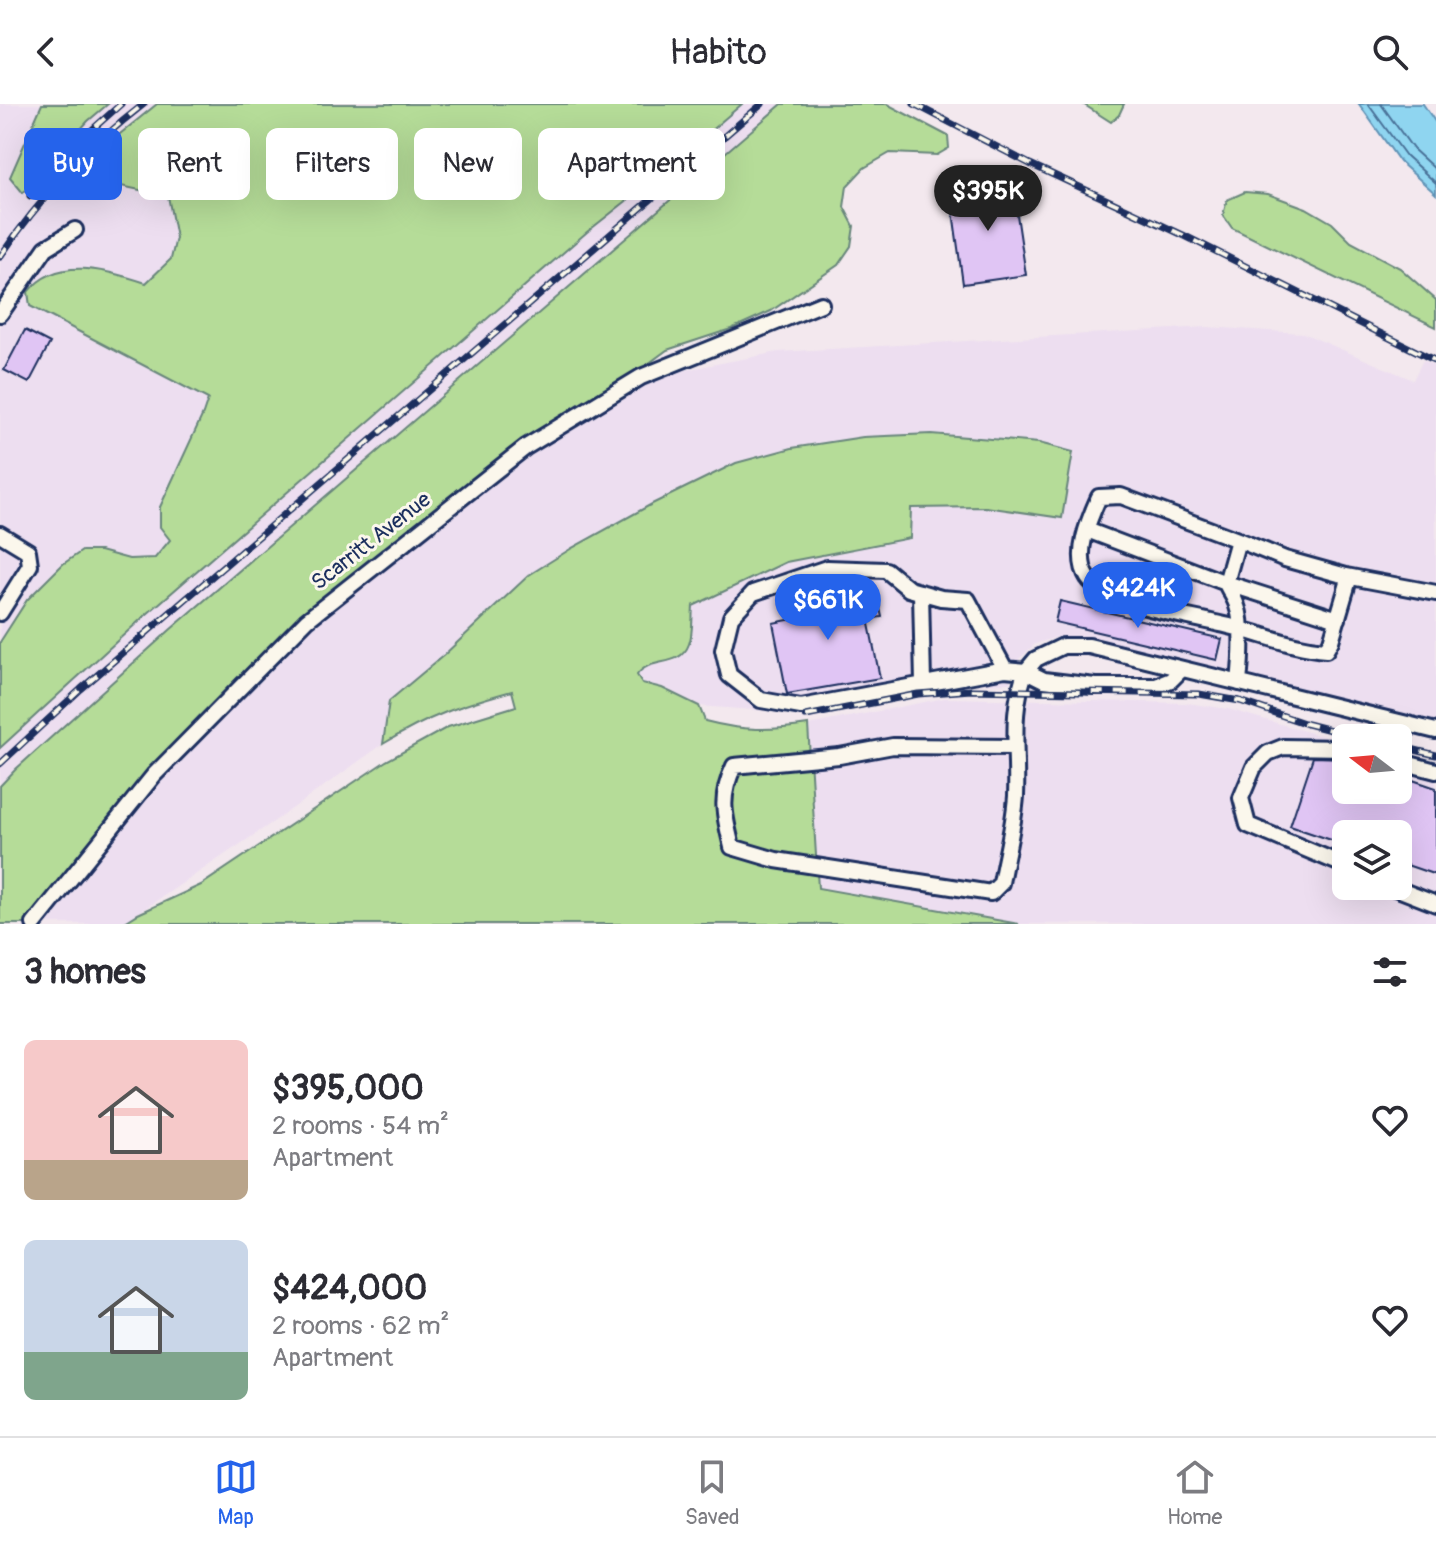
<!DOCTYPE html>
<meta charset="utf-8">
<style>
body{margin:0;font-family:Pangolin,sans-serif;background:#f7f7f7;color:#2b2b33;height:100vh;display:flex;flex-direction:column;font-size:30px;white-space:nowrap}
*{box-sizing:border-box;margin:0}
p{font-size:26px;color:#7c7c81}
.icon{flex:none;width:44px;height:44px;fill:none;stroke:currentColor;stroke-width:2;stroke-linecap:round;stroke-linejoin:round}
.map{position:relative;height:820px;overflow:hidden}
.details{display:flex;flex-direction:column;background:#fff;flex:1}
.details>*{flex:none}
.top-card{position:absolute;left:24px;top:24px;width:800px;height:72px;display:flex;gap:16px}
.needle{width:52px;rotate:286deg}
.fabs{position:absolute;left:1332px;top:620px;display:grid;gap:16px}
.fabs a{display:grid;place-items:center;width:80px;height:80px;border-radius:12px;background:#fff;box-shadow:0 8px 32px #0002;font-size:40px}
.price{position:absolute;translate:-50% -68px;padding:0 18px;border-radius:28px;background:#2563eb;color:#fff;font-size:26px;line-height:52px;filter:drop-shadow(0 2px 4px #0008)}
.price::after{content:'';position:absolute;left:50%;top:48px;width:24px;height:18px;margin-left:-12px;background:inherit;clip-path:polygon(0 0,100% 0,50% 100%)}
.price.current{background:#222;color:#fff}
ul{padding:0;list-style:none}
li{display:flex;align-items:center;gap:24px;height:200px;padding:0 24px}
li span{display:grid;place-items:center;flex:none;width:224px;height:160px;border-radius:12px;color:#555}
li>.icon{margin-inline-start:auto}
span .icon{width:96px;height:96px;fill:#fffc;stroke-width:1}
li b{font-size:34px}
h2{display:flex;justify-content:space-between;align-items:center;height:96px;padding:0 24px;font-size:34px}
.tag{padding:0 28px;border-radius:12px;background:#fff;box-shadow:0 8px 32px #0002;font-size:28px;line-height:72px}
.tag.current{background:#2563eb;color:#fff}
header{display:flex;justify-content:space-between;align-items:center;height:104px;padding:0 24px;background:#fff;font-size:36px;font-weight:600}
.tab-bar{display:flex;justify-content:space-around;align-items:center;height:112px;border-top:2px solid #e1e1e2;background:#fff;font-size:22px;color:#7c7c81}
.tab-bar a{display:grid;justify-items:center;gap:4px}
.tab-bar .current{color:#2563eb}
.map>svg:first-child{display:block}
.built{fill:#eddef0;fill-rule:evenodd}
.green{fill:#b5dc98;stroke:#68867b;stroke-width:2}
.water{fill:#8fd5f0;stroke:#6193b6;stroke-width:2}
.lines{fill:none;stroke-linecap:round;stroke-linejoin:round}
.shore{stroke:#497198;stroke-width:2}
.building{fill:#e0c5f4;stroke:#1b2f5e;stroke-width:2}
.minor-casing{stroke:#1b2f5e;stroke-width:20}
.minor{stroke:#fbf7ec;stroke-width:14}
.rail-casing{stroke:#1b2f5e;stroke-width:7}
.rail{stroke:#fbf7ec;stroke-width:4;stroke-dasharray:12;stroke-linecap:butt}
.labels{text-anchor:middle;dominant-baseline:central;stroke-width:6;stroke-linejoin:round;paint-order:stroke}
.street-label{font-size:22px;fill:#1b2f5e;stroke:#fbf7ec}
</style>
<header><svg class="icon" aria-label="back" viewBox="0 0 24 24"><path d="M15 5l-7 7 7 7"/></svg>Habito<svg class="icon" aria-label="search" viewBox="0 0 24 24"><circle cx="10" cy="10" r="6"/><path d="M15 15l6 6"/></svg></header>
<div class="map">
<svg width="1436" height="820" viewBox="0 0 1436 820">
<rect width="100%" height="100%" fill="#f3e8ee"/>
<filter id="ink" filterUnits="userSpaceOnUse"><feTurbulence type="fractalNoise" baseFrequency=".0125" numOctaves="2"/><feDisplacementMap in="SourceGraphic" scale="16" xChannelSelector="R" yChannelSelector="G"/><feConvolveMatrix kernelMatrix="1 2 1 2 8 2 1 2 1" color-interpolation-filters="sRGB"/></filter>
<g filter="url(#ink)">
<path class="built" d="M0,0H782L170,526L0,682Z
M1207,223L1303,229L1413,276L1423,256L1436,262V618L1078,533H1057L1035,540L1019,555L1010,579L941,580L804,606L767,607L699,602L662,584L642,579L637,571L641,566L655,560L674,557L689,540L693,502L785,458L910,434V404L986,403L1062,413L1039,339L931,330L863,333L792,344L736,359L652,400L572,444L529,471L444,551L389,597L383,640L282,712L122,820H28L178,643L368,467L611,287L670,269L778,248Z
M945,594L1187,599L1228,605L1346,639V686H1398V650L1436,659V820H1019L818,784L808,621ZM1346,730H1398V782H1346Z"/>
<path class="green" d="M42,0H108L88,17L23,89L10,73Z
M157,0H742L653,76L587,128L139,517L0,644V538L27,496L63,460L82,447H100L129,455L155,454L170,436L160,423V403L203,310L208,295L30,202L28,188C57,151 107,166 146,179L171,155L176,134L168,92L98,77L77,82L70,76L110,38Z
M782,0H887L948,32L949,44L937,51L890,49L864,64L847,82L844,103L854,122L851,142L838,161L771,207L731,225L667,246L368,467L178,643L28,820H0V682L16,665L170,526Z
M1083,0H1124L1119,11L1111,18Z
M1245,88L1268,90L1306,104L1332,119L1351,138L1400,164L1436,196V223L1232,124L1223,111L1227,96Z
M931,330L1039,339L1073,348L1062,414L986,403L911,404L910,434L786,458L693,502C692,514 693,530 689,540C680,565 650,552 637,571L642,579L662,584L699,602L705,617C743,627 770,627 808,621L818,784L1019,820H122L138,810L201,781L386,657L448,623L516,602L512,587C461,601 429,612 383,640L389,597L444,551L529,471L572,444L652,400L736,359L792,344L863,333Z"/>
<path class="water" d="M1359,0H1423L1436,19V90L1400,58Z"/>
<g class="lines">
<path class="shore" d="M1368,0L1406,52L1436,79
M1381,0L1413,45L1436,66"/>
</g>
<path class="building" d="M1012,77L1026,171L963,180L950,86Z
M25,226L50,239L29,279L4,266Z
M861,482L865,503L879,500L882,513L868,515L880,574L787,590L773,519L798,514L795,495Z
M1060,497L1222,535L1217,556L1055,518Z
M1313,653L1346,654V686H1398V671L1436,684V771L1398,758V730H1346V741L1290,722Z"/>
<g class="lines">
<defs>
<path id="minor" d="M0,210L46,144L75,126
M1087,426L1226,479L1338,515
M0,430L28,447L30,461L0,509
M1238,436L1285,455L1346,472L1348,479L1331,537L1326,546C1295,544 1267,532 1237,524C1198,514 1156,508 1118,495C1109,491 1093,482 1088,474C1073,452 1089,415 1099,393L1121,392L1238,436L1226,479C1229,487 1235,494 1237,502C1244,521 1241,559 1239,579
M1346,472L1436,489
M921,488L923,580
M1005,565L968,496L941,494L909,485L886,466L827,464L753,489L731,513L723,546L729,571L761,596L801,603L1005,565L1026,567C1009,608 1018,649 1016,692C1014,721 1006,751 1001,779L991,789L776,756L732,743C724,710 719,694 734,662L839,652L893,642L1015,643
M1182,565L1171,576L1156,582H1095L1044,576L1026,567L1036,555L1063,542H1089L1436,627
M1346,644L1283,643L1268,649L1254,663L1241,694L1248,721L1346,762
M1398,657L1436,667
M1390,782L1436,800
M34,820L154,671L307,516L526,343L641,273L821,200"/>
</defs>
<use href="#minor" class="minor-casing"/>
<use href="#minor" class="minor"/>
<defs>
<path id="rail" d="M914,0L1030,60L1183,131L1436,257
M30,92L77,39L121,0
M0,153C39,95 88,43 144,0
M806,612L918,590L971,586L1199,590L1240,597L1307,620L1362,634
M1398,642L1436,651
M0,660L81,585L762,0"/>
</defs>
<use href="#rail" class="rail-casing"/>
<use href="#rail" class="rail"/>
</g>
</g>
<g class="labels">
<g class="street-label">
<text transform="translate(371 437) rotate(-38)">Scarritt Avenue</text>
</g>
</g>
</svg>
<div class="fabs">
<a><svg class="needle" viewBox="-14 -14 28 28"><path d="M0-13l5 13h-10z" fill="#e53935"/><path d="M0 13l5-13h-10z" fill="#7c7c81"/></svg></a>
<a><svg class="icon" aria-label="layers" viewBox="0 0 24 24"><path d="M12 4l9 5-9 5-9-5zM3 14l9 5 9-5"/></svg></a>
</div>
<b class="price current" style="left:988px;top:129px">$395K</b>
<b class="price" style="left:1138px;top:526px">$424K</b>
<b class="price" style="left:828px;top:538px">$661K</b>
<div class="top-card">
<a class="tag current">Buy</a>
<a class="tag">Rent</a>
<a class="tag">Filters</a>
<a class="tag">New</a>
<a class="tag">Apartment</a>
</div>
</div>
<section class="details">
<h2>3 homes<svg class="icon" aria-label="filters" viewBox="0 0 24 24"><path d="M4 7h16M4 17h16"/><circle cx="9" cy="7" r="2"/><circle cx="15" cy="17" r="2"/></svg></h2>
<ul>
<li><span style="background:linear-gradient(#f6c9c9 75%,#b9a48a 0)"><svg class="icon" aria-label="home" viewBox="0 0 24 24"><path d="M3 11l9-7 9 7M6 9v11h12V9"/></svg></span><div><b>$395,000</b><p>2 rooms · 54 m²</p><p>Apartment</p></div><svg class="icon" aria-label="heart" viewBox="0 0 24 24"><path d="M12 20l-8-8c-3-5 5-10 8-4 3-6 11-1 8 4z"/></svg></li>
<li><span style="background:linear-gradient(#c9d6e8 70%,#7fa58c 0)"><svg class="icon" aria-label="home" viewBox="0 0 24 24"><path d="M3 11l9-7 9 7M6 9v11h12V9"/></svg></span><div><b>$424,000</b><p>2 rooms · 62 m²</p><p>Apartment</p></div><svg class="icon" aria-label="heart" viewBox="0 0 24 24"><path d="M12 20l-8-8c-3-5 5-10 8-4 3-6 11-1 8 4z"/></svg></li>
</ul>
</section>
<nav class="tab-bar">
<a class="current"><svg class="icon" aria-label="map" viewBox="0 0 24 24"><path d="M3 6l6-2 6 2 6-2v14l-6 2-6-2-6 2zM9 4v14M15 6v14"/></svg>Map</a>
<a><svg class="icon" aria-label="saved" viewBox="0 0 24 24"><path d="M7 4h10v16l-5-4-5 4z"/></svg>Saved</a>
<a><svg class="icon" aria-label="home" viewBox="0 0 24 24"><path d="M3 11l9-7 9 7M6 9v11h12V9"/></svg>Home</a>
</nav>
